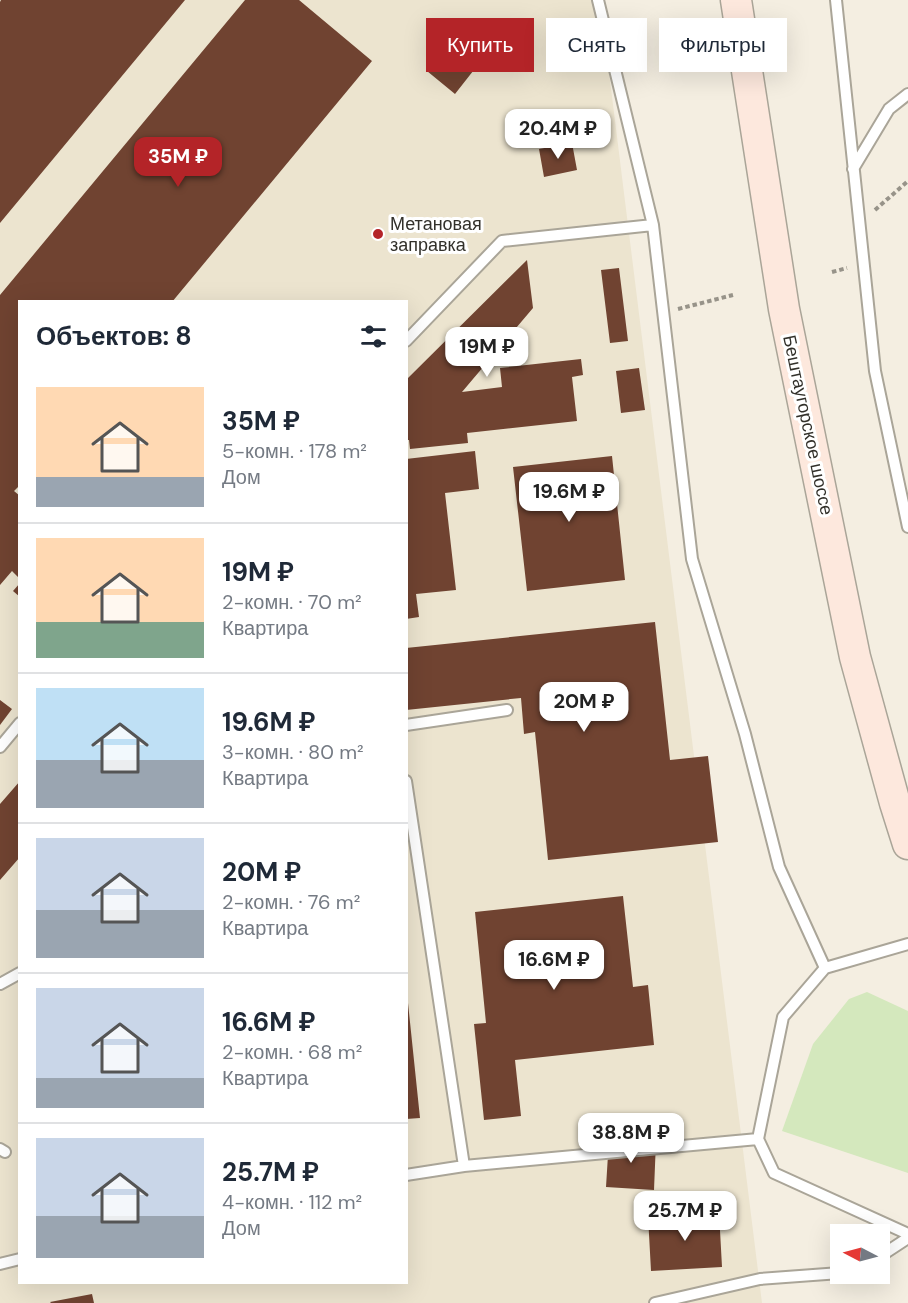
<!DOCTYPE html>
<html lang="ru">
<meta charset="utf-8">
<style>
body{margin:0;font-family:"DM Sans",sans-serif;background:#f6f6f7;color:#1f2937;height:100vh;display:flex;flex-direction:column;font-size:22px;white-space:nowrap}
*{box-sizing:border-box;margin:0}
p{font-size:20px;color:#747a83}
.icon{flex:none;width:33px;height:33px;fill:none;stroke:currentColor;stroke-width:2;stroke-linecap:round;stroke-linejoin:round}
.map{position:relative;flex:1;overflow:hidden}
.drawer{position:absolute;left:18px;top:300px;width:390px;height:984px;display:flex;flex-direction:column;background:#fff;border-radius:0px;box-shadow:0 6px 24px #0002}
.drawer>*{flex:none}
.top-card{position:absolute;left:426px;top:18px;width:392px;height:54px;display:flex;gap:12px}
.needle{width:39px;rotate:276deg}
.fabs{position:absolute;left:830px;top:1224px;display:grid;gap:12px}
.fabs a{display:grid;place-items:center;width:60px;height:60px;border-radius:0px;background:#fff;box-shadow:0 6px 24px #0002;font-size:30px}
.price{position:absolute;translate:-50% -51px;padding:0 14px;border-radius:12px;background:#fff;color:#222;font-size:20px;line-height:39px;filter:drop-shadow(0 2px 3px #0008)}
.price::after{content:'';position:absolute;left:50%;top:36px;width:18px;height:14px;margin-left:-9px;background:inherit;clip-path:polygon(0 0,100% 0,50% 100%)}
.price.on{background:#b42428;color:#fff}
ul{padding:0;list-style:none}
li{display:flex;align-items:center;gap:18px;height:150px;padding:0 18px}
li+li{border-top:2px solid #e0e1e3}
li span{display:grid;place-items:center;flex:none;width:168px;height:120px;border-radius:0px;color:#555}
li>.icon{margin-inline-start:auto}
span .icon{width:72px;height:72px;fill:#fffc;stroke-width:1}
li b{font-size:26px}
h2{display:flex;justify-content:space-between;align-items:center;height:72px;padding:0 18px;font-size:26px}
.tag{padding:0 21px;border-radius:0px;background:#fff;box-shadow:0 6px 24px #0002;font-size:21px;line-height:54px}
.tag.on{background:#b42428;color:#fff}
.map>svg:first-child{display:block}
.built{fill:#ece4cf;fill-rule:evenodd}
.green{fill:#d4e8bd}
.building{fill:#704331}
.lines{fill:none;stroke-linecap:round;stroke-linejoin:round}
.lane-casing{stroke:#aaa598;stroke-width:14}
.secondary-casing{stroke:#aaa598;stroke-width:33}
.path{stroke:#979389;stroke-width:4;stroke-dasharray:4.5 3;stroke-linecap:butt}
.lane{stroke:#fff;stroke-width:10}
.secondary{stroke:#fde8dd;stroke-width:30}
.poi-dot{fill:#b42428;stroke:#fff;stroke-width:2}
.labels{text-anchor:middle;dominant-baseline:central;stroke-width:6;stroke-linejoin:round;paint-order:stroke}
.poi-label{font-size:18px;fill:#32302a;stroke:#fff;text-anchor:start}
.street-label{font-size:18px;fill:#32302a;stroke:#fff}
</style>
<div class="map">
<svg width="908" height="1303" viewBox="0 0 908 1303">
<rect width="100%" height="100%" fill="#f4eee1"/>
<path class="built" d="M0,0H600L762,1303H0ZM20,302H406V1282H20Z"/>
<path class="green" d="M867,992L908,1011V1173L782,1131L813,1044L849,999Z"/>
<path class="building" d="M1,0H185L0,223V2Z
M245,0H299L372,61L172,302H20V485L14,491L20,496V575L18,577L12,571L0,585V295Z
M449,44L477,66L455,94L427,71Z
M572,143L577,170L544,177L539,149Z
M527,260L533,308L462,392L502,387L500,368L581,359L583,375L572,377L577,421L467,433L468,443L410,449L409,440H406V380Z
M619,268L628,341L610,343L601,270Z
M639,368L645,410L621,413L616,371Z
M475,451L479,489L445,493L456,590L416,594L419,617L406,619V459Z
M612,456L625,580L527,591L513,467Z
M20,583V597L13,591Z
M655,622L670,760L708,756L718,842L548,860L535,732L524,734L521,698L406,710V648Z
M0,700L12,709L0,725Z
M20,781V857L0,880V804Z
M623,896L633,987L648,985L654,1045L515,1060L521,1116L484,1120L474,1024L486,1023L475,912Z
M406,1003H408L420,1118L406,1119Z
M609,1139L656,1141L654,1190L606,1187Z
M719,1212L722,1267L651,1271L648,1216Z
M92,1294L94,1303H51L50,1302Z"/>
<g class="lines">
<defs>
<path id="lane" d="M598,0L653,225L692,559L745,734L779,867L825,968L908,944
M836,0L875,371L908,527
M853,169L889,109L908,94
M406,341L502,241L653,225
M406,725L507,710
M0,747L20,723
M406,781L464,1166
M825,968L783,1017L758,1139L774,1173L908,1234
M0,984L20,973
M0,1149L5,1152
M406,1175L464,1166L758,1139
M879,1257L908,1238
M0,1264L20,1259
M655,1303L760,1279L840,1273"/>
<path id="secondary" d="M736,0L784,309L855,657L895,803L908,844"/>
</defs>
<use href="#lane" class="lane-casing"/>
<use href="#secondary" class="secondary-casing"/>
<path class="path" d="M875,210L908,181
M832,272L847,268
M678,309L733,295"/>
<use href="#lane" class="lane"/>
<use href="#secondary" class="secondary"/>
</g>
<circle class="poi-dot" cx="378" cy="234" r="6"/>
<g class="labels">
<g class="poi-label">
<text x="390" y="224">Метановая<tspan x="390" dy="21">заправка</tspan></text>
</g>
<g class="street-label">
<text transform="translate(808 425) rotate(78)">Бештаугорское шоссе</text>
</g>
</g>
</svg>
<div class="fabs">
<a><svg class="needle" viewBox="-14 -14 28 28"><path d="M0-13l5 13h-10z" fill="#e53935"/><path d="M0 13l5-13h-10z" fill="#747a83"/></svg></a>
</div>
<b class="price" style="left:558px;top:160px">20.4M ₽</b>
<b class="price on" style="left:178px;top:188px">35M ₽</b>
<b class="price" style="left:487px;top:378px">19M ₽</b>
<b class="price" style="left:569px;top:523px">19.6M ₽</b>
<b class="price" style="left:584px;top:733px">20M ₽</b>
<b class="price" style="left:554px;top:991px">16.6M ₽</b>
<b class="price" style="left:631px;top:1164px">38.8M ₽</b>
<b class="price" style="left:685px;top:1242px">25.7M ₽</b>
<div class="top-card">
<a class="tag on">Купить</a>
<a class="tag">Снять</a>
<a class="tag">Фильтры</a>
</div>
<section class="drawer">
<h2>Объектов: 8<svg class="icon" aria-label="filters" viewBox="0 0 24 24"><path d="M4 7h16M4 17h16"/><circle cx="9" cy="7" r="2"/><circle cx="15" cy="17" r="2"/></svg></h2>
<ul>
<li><span style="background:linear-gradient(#ffd9b3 75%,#9aa5b1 0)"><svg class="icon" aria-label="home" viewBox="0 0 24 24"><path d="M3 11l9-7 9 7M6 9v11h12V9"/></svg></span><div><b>35M ₽</b><p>5-комн. · 178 m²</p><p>Дом</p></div></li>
<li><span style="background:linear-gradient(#ffd9b3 70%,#7fa58c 0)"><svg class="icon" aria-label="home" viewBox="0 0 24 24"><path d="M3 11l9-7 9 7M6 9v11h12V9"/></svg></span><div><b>19M ₽</b><p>2-комн. · 70 m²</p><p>Квартира</p></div></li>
<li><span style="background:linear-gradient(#bfe0f5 60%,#9aa5b1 0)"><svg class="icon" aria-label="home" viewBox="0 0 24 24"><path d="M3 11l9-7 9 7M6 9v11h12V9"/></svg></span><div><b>19.6M ₽</b><p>3-комн. · 80 m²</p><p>Квартира</p></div></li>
<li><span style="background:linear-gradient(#c9d6e8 60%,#9aa5b1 0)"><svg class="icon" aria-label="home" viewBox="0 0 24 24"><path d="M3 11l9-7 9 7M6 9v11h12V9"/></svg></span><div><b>20M ₽</b><p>2-комн. · 76 m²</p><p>Квартира</p></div></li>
<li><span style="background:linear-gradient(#c9d6e8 75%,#9aa5b1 0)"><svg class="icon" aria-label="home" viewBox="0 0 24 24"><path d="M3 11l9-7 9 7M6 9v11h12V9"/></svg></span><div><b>16.6M ₽</b><p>2-комн. · 68 m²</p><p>Квартира</p></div></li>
<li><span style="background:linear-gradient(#c9d6e8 65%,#9aa5b1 0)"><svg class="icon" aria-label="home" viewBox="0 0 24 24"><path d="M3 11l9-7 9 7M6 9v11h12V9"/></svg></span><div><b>25.7M ₽</b><p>4-комн. · 112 m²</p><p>Дом</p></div></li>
</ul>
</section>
</div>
